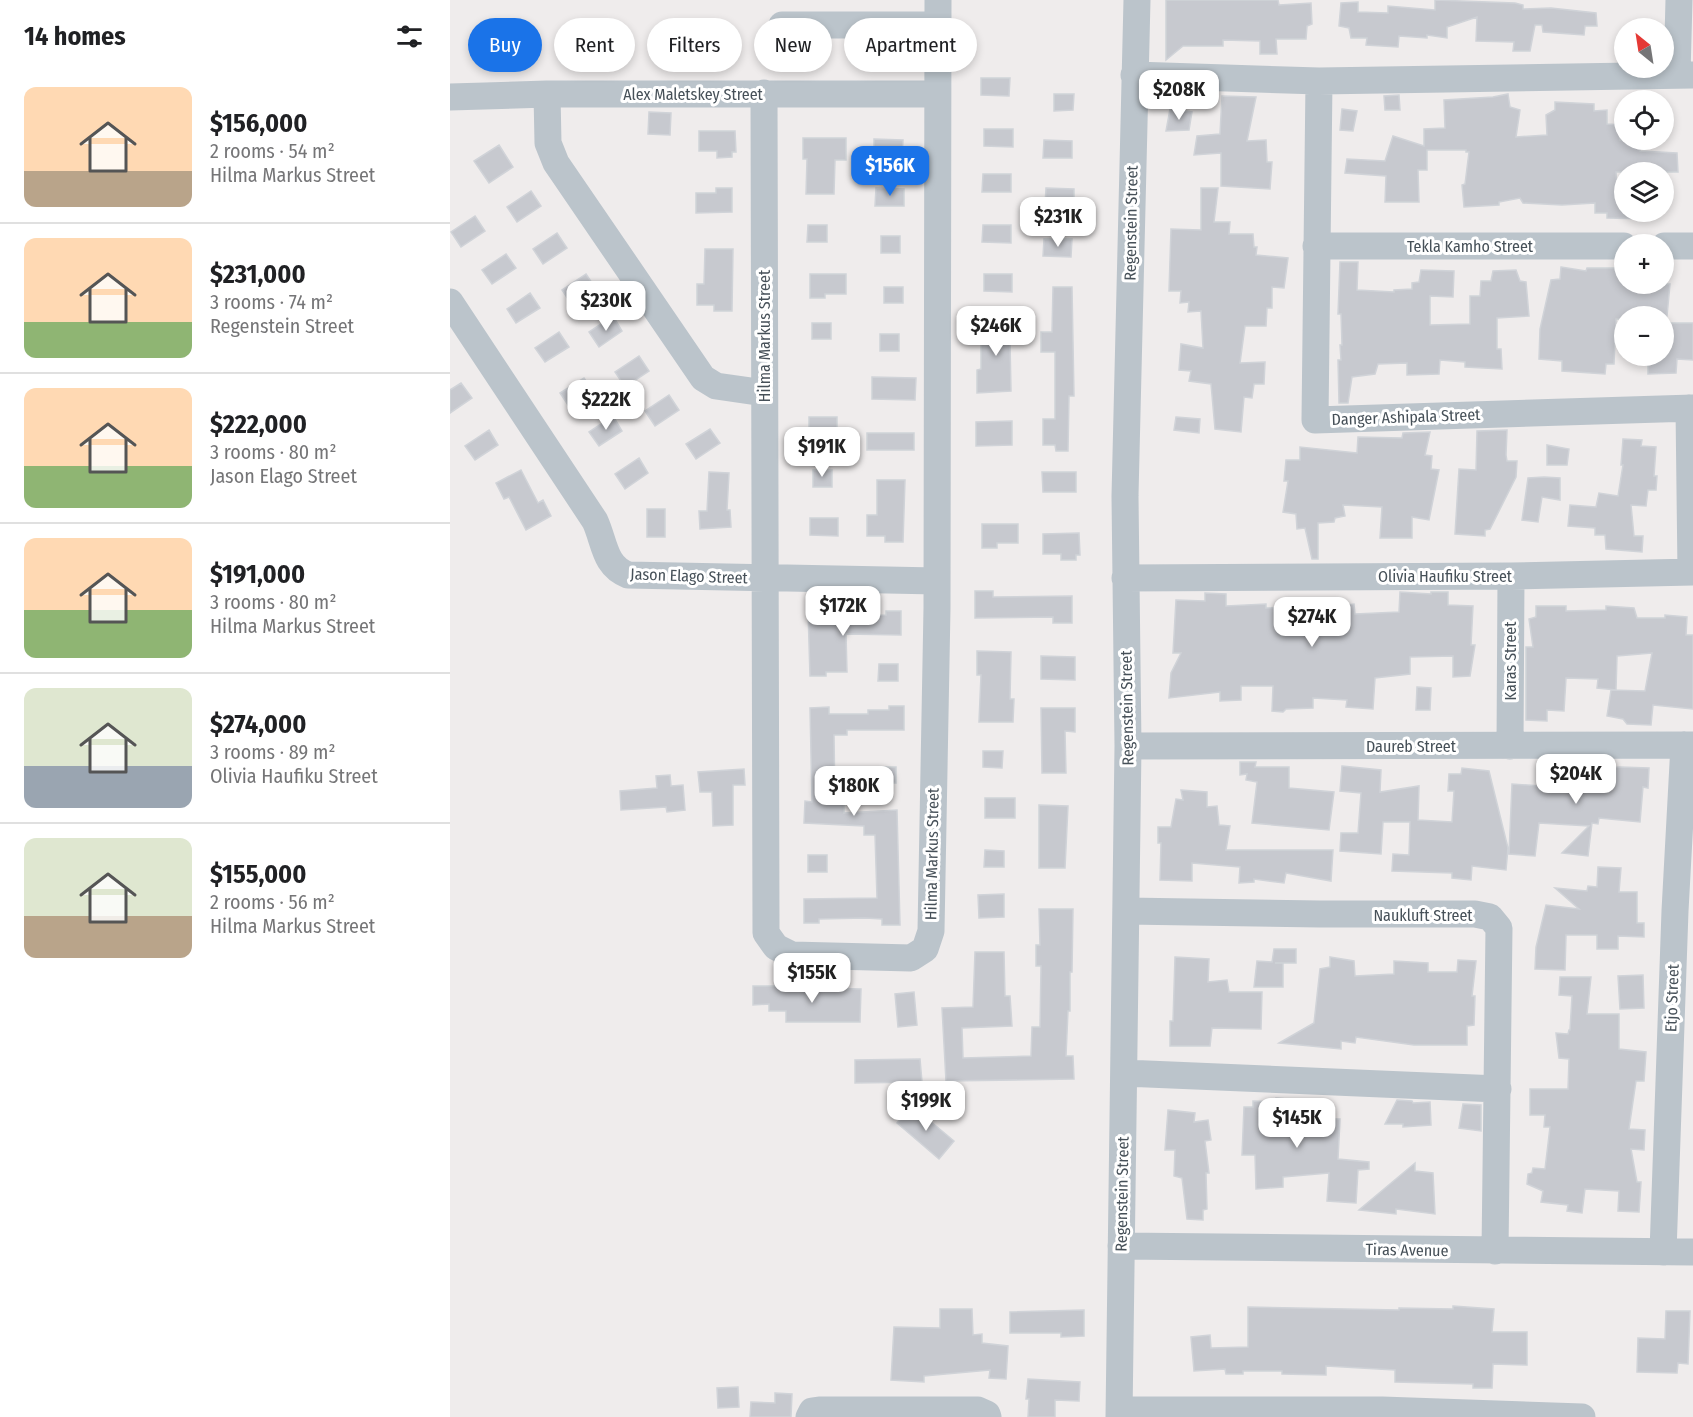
<!DOCTYPE html>
<meta charset="utf-8">
<style>
body{margin:0;font-family:"Fira Sans Condensed",sans-serif;background:#f6f6f6;color:#202124;height:100vh;display:flex;flex-direction:column;font-size:22px;white-space:nowrap}
*{box-sizing:border-box;margin:0}
p{font-size:20px;color:#757577}
.icon{flex:none;width:33px;height:33px;fill:none;stroke:currentColor;stroke-width:2;stroke-linecap:round;stroke-linejoin:round}
.map{position:relative;flex:1;overflow:hidden}
.sheet{display:flex;flex-direction:column;background:#fff;width:450px}
.sheet>*{flex:none}
.guide{position:absolute;left:18px;top:18px;width:570px;height:54px;display:flex;gap:12px}
.needle{width:39px;rotate:330deg}
.fabs{position:absolute;left:1164px;top:18px;display:grid;gap:12px}
.fabs a{display:grid;place-items:center;width:60px;height:60px;border-radius:50%;background:#fff;box-shadow:0 3px 9px #0003;font-size:30px}
.price{position:absolute;translate:-50% -51px;padding:0 14px;border-radius:12px;background:#fff;color:#222;font-size:20px;line-height:39px;filter:drop-shadow(0 2px 3px #0008)}
.price::after{content:'';position:absolute;left:50%;top:36px;width:18px;height:14px;margin-left:-9px;background:inherit;clip-path:polygon(0 0,100% 0,50% 100%)}
.price.on{background:#1a73e8;color:#fff}
ul{padding:0;list-style:none}
li{display:flex;align-items:center;gap:18px;height:150px;padding:0 24px}
li+li{border-top:2px solid #e0e0e0}
li span{display:grid;place-items:center;flex:none;width:168px;height:120px;border-radius:12px;color:#555}
li>.icon{margin-inline-start:auto}
span .icon{width:72px;height:72px;fill:#fffc;stroke-width:1}
li b{font-size:26px}
h2{display:flex;justify-content:space-between;align-items:center;height:72px;padding:0 24px;font-size:26px}
.chip{padding:0 21px;border-radius:27px;background:#fff;box-shadow:0 3px 9px #0003;font-size:21px;line-height:54px}
.chip.on{background:#1a73e8;color:#fff}
main{display:flex;flex:1;min-height:0}
.map>svg:first-child{display:block}
.building{fill:#c7c9cf;stroke:#d0d3d8;stroke-width:1.5}
.lines{fill:none;stroke-linecap:round;stroke-linejoin:round}
.minor{stroke:#bbc4cb;stroke-width:27}
.labels{text-anchor:middle;dominant-baseline:central;stroke-width:6;stroke-linejoin:round;paint-order:stroke}
.street-label{font-size:16px;fill:#465058;stroke:#fff}
</style>
<main>
<section class="sheet">
<h2>14 homes<svg class="icon" aria-label="filters" viewBox="0 0 24 24"><path d="M4 7h16M4 17h16"/><circle cx="9" cy="7" r="2"/><circle cx="15" cy="17" r="2"/></svg></h2>
<ul>
<li><span style="background:linear-gradient(#ffd9b3 70%,#b9a48a 0)"><svg class="icon" aria-label="home" viewBox="0 0 24 24"><path d="M3 11l9-7 9 7M6 9v11h12V9"/></svg></span><div><b>$156,000</b><p>2 rooms · 54 m²</p><p>Hilma Markus Street</p></div></li>
<li><span style="background:linear-gradient(#ffd9b3 70%,#8fb573 0)"><svg class="icon" aria-label="home" viewBox="0 0 24 24"><path d="M3 11l9-7 9 7M6 9v11h12V9"/></svg></span><div><b>$231,000</b><p>3 rooms · 74 m²</p><p>Regenstein Street</p></div></li>
<li><span style="background:linear-gradient(#ffd9b3 65%,#8fb573 0)"><svg class="icon" aria-label="home" viewBox="0 0 24 24"><path d="M3 11l9-7 9 7M6 9v11h12V9"/></svg></span><div><b>$222,000</b><p>3 rooms · 80 m²</p><p>Jason Elago Street</p></div></li>
<li><span style="background:linear-gradient(#ffd9b3 60%,#8fb573 0)"><svg class="icon" aria-label="home" viewBox="0 0 24 24"><path d="M3 11l9-7 9 7M6 9v11h12V9"/></svg></span><div><b>$191,000</b><p>3 rooms · 80 m²</p><p>Hilma Markus Street</p></div></li>
<li><span style="background:linear-gradient(#dfe7d0 65%,#9aa5b1 0)"><svg class="icon" aria-label="home" viewBox="0 0 24 24"><path d="M3 11l9-7 9 7M6 9v11h12V9"/></svg></span><div><b>$274,000</b><p>3 rooms · 89 m²</p><p>Olivia Haufiku Street</p></div></li>
<li><span style="background:linear-gradient(#dfe7d0 65%,#b9a48a 0)"><svg class="icon" aria-label="home" viewBox="0 0 24 24"><path d="M3 11l9-7 9 7M6 9v11h12V9"/></svg></span><div><b>$155,000</b><p>2 rooms · 56 m²</p><p>Hilma Markus Street</p></div></li>
</ul>
</section>
<div class="map">
<svg width="1243" height="1417" viewBox="0 0 1243 1417">
<rect width="100%" height="100%" fill="#efecec"/>
<path class="building" d="M716,0H828L829,5L861,3L862,24L857,26L856,39H826L827,54H810V41L773,40V46H733L716,60Z
M985,0L1065,3L1073,5V9L1101,8L1146,13L1147,26H1135L1134,35L1093,32L1092,25H1085L1080,51H1063L1064,42L1026,41L1027,17L997,27V38L977,35V38L949,36L948,47L916,45L917,38H901L899,28L889,26L891,3L908,2V12L938,13V6L985,10Z
M531,78H560L559,96L531,95Z
M604,94H624L623,110L604,111Z
M1058,94L1060,107L1070,110L1066,137L1097,135L1096,115L1105,110V102L1144,104V111L1157,110V124L1171,125L1170,140H1191L1190,151L1227,153L1228,172H1166L1168,206L1174,209V212H1181L1198,219L1157,218V213H1145V203L1112,205L1073,203L1070,198L1049,202V205L1014,207L1012,185L1015,184L1019,152H1016V150H977V170H968L969,202H935L936,176L895,173L897,159L935,161L943,136L974,146V129L995,128L994,100L1043,97Z
M949,95L950,110H935L934,96Z
M772,96L806,97L797,141L816,140L817,162H822L820,189L771,186V153L744,155L747,136L770,134Z
M720,109L742,112L739,130L716,131Z
M892,109L907,111L903,131L890,130Z
M199,112L221,113L220,135L198,134Z
M534,129H563V147L534,146Z
M249,131H285L286,152H282V157L267,158V151H249Z
M353,138H396V160H385L384,194H356L357,159H353Z
M424,139L453,140L452,157H424Z
M594,140L622,141V158H593Z
M49,145L63,167L39,183L24,161Z
M533,174H561V192H532Z
M266,188H282V212L246,213V193H266Z
M426,188L454,189V206H425Z
M596,188L624,189V206H595Z
M751,188H768L764,222H780L779,234H803L804,247H807L806,255L838,258L834,288L822,287V308H817L816,326H795L790,363L815,362L814,384H804L802,398L794,397L791,432L765,429L761,384L739,381L741,371L729,370L731,344L753,348L751,311L738,312L739,302L730,303L731,291H719L721,229L751,230Z
M81,191L91,206L67,222L57,207Z
M25,216L35,231L11,247L1,232Z
M358,225H377V242H357Z
M533,225H561V243L532,242Z
M107,233L117,248L93,264L83,249Z
M431,236H450V253H431Z
M594,239H622L621,257L593,256Z
M255,249H283L282,311H264V305H247V284H254Z
M56,254L66,268L42,284L32,270Z
M890,262H908L907,290L944,292V290L962,289V283L969,282L971,270L1004,271L1003,297L980,296V325L1020,324V296H1030L1031,281H1041L1043,271L1066,270L1070,281L1076,282L1079,316L1047,318V349H1051L1052,369L1015,367V362L990,360L989,374L957,375V363L928,364L925,374L902,377L898,403H889L888,360H891L890,345H892L891,314H888Z
M1111,267L1136,271L1137,268H1174V284H1220L1217,316H1174V319H1166L1164,364H1156L1155,374L1112,371V361L1089,359L1090,329L1101,280L1110,279Z
M136,274L146,289L122,305L112,290Z
M360,274H396V294H375V298H360Z
M534,274H562V292L534,291Z
M434,287H453V303H434Z
M603,287H622L624,396H619L618,451H606L605,445H593V419H605V352H591V332H602Z
M80,293L90,308L66,323L57,309Z
M163,316L172,331L149,347L139,332Z
M531,322H567V342H560L561,391L527,393V370L531,369Z
M362,323H381V339H362Z
M1218,323H1243V360L1227,359L1226,373L1198,374V356H1216Z
M109,332L119,347L95,362L85,348Z
M430,334H449V351H430Z
M189,356L199,371L175,387L165,372Z
M422,377L466,378L465,400L422,399Z
M134,378L143,392L120,408L110,393Z
M11,383L22,398L0,413V390Z
M219,395L229,410L205,426L195,411Z
M163,416L172,431L149,446L139,432Z
M359,417H387V435H359Z
M726,417L750,419L749,433L724,430Z
M562,421V445L526,446V422Z
M260,429L270,443L246,459L236,444Z
M39,430L48,445L25,460L15,446Z
M1057,430L1056,455L1057,461H1067L1066,477L1040,529L1035,530V536L1005,534L1009,469L1026,470L1027,431Z
M980,432L975,455L982,456L981,469L989,470L979,520L962,517V538H930L932,507L893,505L895,516L885,518L884,522L868,523V559H862L855,528L847,529L846,514L833,512L838,481H834L836,460H850V447L907,453L908,437L952,438L953,433Z
M417,433H464V450H417Z
M1173,439L1192,440L1191,446L1206,447L1204,476H1207L1206,490H1198L1196,506L1181,505L1184,536H1193L1192,552L1156,549L1155,535H1145V528L1118,526L1120,505L1146,507L1149,493L1168,496L1173,465H1171Z
M1097,445L1119,449L1117,465H1097Z
M189,458L198,473L175,489L165,474Z
M71,470L88,503L93,500L101,516L76,530L59,497L54,499L46,483Z
M363,470H382V487H363Z
M259,472L279,473L277,510H280L281,527L250,529L249,511H257Z
M592,472H626V492H593Z
M1094,477L1110,478V500L1092,497L1088,522L1072,520L1078,478Z
M427,480H455L453,542H435V536H417V515H427Z
M197,509H215V537H197Z
M360,518H388V536L360,535Z
M532,524H568V543H547V548H532Z
M629,533L630,555H626V560H611V554H593V534Z
M525,591H543V597L622,596V623H603V617L525,618Z
M950,592L981,594V592H998V605L1023,606L1021,645H1025L1020,676L1003,677V656L960,657V674L925,678L923,709L896,707L897,700L863,698V708L836,709L833,712L822,711L823,686H791V700L770,701V692L719,698L721,673L731,653H723L726,600L755,601V593L776,594V606L816,604V608L865,606V609L904,604L905,614L949,612Z
M1086,606H1116V611L1156,610V606L1184,608L1187,618H1215V615L1237,617L1236,635H1243V709L1203,705L1201,725L1177,724L1173,719L1157,716L1161,690L1195,691L1202,653L1167,656L1166,690L1147,688L1148,679L1116,678L1114,711L1097,710V721L1076,720V647H1083L1079,619L1086,617Z
M358,610H377V616L436,615V611H451V635L396,634L397,672H376V676H360Z
M527,651L561,652L560,699H564L563,722H529L531,675H527Z
M591,656L625,657V680L591,679Z
M429,664H448V681H428Z
M967,687L981,688L980,710H966Z
M439,706H454V730H397V735H384L385,803H394V813L447,810L450,925H432V919L415,918L369,919V923H354V899L427,898L425,835H414V826L354,823L355,801L362,802L360,708L379,707V714H418V710H439Z
M591,708H625V732L615,731L616,773H592Z
M533,751H553L552,768L533,767Z
M790,762H806L805,767H839V788L884,792L879,830L802,823L807,782L796,780L797,774L790,775Z
M892,766L931,770L930,792L969,786L968,820L1002,822L1004,791H998L999,774H1011L1012,768L1039,771L1058,848L1056,870L1022,866L1021,880L1002,878V873L942,871L943,854L959,855L960,822H933L931,854L890,851L891,833H908L911,793L890,791Z
M427,767H446V783H426Z
M1170,767L1199,768L1198,788L1193,787L1190,822L1149,818L1148,824L1142,823L1138,856L1112,853L1139,826L1089,823L1085,856L1059,854L1062,784L1104,787L1107,769L1139,773V769Z
M294,769L295,785H283V825L263,826L262,792H250L248,772Z
M220,775L221,786L233,785L235,810L217,812L216,807L171,810L170,791L207,788L206,776Z
M731,790L757,792V807L767,806L769,825L780,826L776,850H883L881,881L836,873L834,883L804,879V882L789,883L790,867L742,863V881L710,880L711,843H708V827H721L726,799L733,800Z
M535,798H565V818H535Z
M589,805L618,806L615,868H589Z
M535,850L554,851V867H534Z
M358,855H377V872H358Z
M1148,867L1171,868L1169,892H1187V923H1194V937L1168,936V949H1147V935H1116L1115,970L1085,969L1086,947L1096,905L1129,909L1105,888L1137,891L1138,886L1147,887Z
M554,894V917L529,918L528,895Z
M589,909H623L622,972H620V1011H618L616,1056H623L624,1079L496,1081L492,1008L523,1007L525,952H554L555,996H560L562,1026L512,1028L513,1058L581,1056L582,1027H590L591,966H586V945H590Z
M824,949H846V963H825H833V987H804L807,961L822,962Z
M725,957L759,959L758,982L777,980L779,992H812L811,1029L762,1028L760,1046H720V1021H723Z
M880,957L904,961L905,976L944,974V961L978,963V972H1007L1008,960L1026,961L1022,996H1025L1024,1025L1017,1026V1045H964L906,1037L905,1043L891,1041V1049L829,1043L864,1023L870,969L880,967Z
M1193,975L1194,1008L1170,1009L1168,976Z
M1110,977H1141L1137,1014H1169V1049L1196,1052L1194,1081H1186L1179,1129L1195,1130L1194,1150L1181,1149L1187,1182H1191L1189,1212L1168,1211L1169,1191L1135,1189L1132,1213L1117,1211L1118,1205L1091,1202L1093,1191L1077,1184L1078,1174L1082,1173L1083,1168L1095,1169L1100,1127H1094L1095,1115H1080V1089H1118L1119,1059L1109,1058L1106,1033L1118,1034L1119,1030H1120L1122,996L1109,995Z
M303,986H331V991H377V988L411,989L410,1022H336V1011H319V1004L303,1005Z
M464,992L467,1025L448,1027L445,994Z
M470,1059L472,1082L405,1083V1060Z
M826,1098L849,1100L847,1118L890,1119L888,1159L919,1162V1169L908,1170L906,1203L877,1201L879,1173L833,1177V1187L806,1189L805,1155H792L794,1107H803V1101L826,1102Z
M947,1100L962,1101L963,1103L980,1102L981,1125L953,1127V1124H935Z
M1013,1104L1031,1105V1131L1009,1128Z
M462,1106L504,1141L489,1159L447,1123Z
M718,1110L745,1113L744,1122L758,1120L761,1140L755,1141L759,1173H756L757,1209L753,1210V1220L737,1219L732,1178L724,1176L725,1150H715Z
M965,1163V1171L983,1173L985,1214L946,1209V1214L909,1210Z
M1003,1306L1044,1309L1042,1332H1077V1365L1043,1364L1042,1388H1023V1384L945,1382V1370L876,1366V1375L832,1374V1371H793V1374H776L775,1369L744,1371L741,1337L760,1335L761,1348L798,1347V1307L949,1310V1308L1003,1309Z
M490,1309H522L523,1335L532,1334V1343L558,1346L556,1379L539,1378L540,1370L474,1376V1382L441,1380L444,1327L490,1328Z
M634,1310V1336L611,1337V1333H560V1312Z
M1216,1311H1240L1238,1364L1228,1363L1227,1373L1187,1372L1188,1338L1215,1339Z
M578,1379L630,1382L629,1401L605,1400V1417H578L579,1399H576Z
M288,1387L289,1407L268,1408L267,1388Z
M325,1393L342,1394L341,1417H300L301,1402L325,1403Z"/>
<g class="lines">
<path class="minor" d="M332,25H488
M684,75L869,81L1243,75
M1227,75L1229,0
M869,81L865,420L1243,408
M314,93L316,933L326,947L342,955L461,958L475,949L481,931L487,608L488,0
M97,94L98,143L106,163L253,378L266,386L314,393
M0,97L97,94H487
M866,246H1174
M1214,246H1243
M0,302L145,521C155,543 154,566 178,575L487,581
M1239,408L1241,572
M675,578L1061,576L1243,572
M678,746L1243,745
M1060,746L1061,576
M676,911L870,914H1025L1040,917L1049,928L1045,1251
M674,1073L1048,1089
M671,1246L1243,1252
M1213,1252L1225,911L1234,745
M669,1410H932L1132,1417
M359,1417L362,1411L369,1410H528L537,1414L538,1417
M669,1417L678,746L675,496L687,0"/>
</g>
<g class="labels">
<g class="street-label">
<text x="243" y="94">Alex Maletskey Street</text>
<text transform="translate(681 223) rotate(-89)">Regenstein Street</text>
<text x="1020" y="246">Tekla Kamho Street</text>
<text transform="translate(314 336) rotate(-90)">Hilma Markus Street</text>
<text transform="translate(956 417) rotate(-2)">Danger Ashipala Street</text>
<text transform="translate(239 576) rotate(2)">Jason Elago Street</text>
<text x="995" y="576">Olivia Haufiku Street</text>
<text transform="translate(1060 661) rotate(-90)">Karas Street</text>
<text transform="translate(677 708) rotate(-91)">Regenstein Street</text>
<text x="961" y="746">Daureb Street</text>
<text transform="translate(482 854) rotate(-89)">Hilma Markus Street</text>
<text x="973" y="915">Naukluft Street</text>
<text transform="translate(1222 998) rotate(-88)">Etjo Street</text>
<text transform="translate(672 1194) rotate(-89)">Regenstein Street</text>
<text transform="translate(957 1250) rotate(1)">Tiras Avenue</text>
</g>
</g>
</svg>
<div class="fabs">
<a><svg class="needle" viewBox="-14 -14 28 28"><path d="M0-13l5 13h-10z" fill="#e53935"/><path d="M0 13l5-13h-10z" fill="#757577"/></svg></a>
<a><svg class="icon" aria-label="locate" viewBox="0 0 24 24"><circle cx="12" cy="12" r="6"/><path d="M12 2v4M12 18v4M2 12h4M18 12h4"/></svg></a>
<a><svg class="icon" aria-label="layers" viewBox="0 0 24 24"><path d="M12 4l9 5-9 5-9-5zM3 14l9 5 9-5"/></svg></a>
<a>+</a>
<a>−</a>
</div>
<b class="price" style="left:729px;top:121px">$208K</b>
<b class="price on" style="left:440px;top:197px">$156K</b>
<b class="price" style="left:608px;top:248px">$231K</b>
<b class="price" style="left:156px;top:332px">$230K</b>
<b class="price" style="left:546px;top:357px">$246K</b>
<b class="price" style="left:156px;top:431px">$222K</b>
<b class="price" style="left:372px;top:478px">$191K</b>
<b class="price" style="left:393px;top:637px">$172K</b>
<b class="price" style="left:862px;top:648px">$274K</b>
<b class="price" style="left:1126px;top:805px">$204K</b>
<b class="price" style="left:404px;top:817px">$180K</b>
<b class="price" style="left:362px;top:1004px">$155K</b>
<b class="price" style="left:476px;top:1132px">$199K</b>
<b class="price" style="left:847px;top:1149px">$145K</b>
<div class="guide">
<a class="chip on">Buy</a>
<a class="chip">Rent</a>
<a class="chip">Filters</a>
<a class="chip">New</a>
<a class="chip">Apartment</a>
</div>
</div>
</main>
